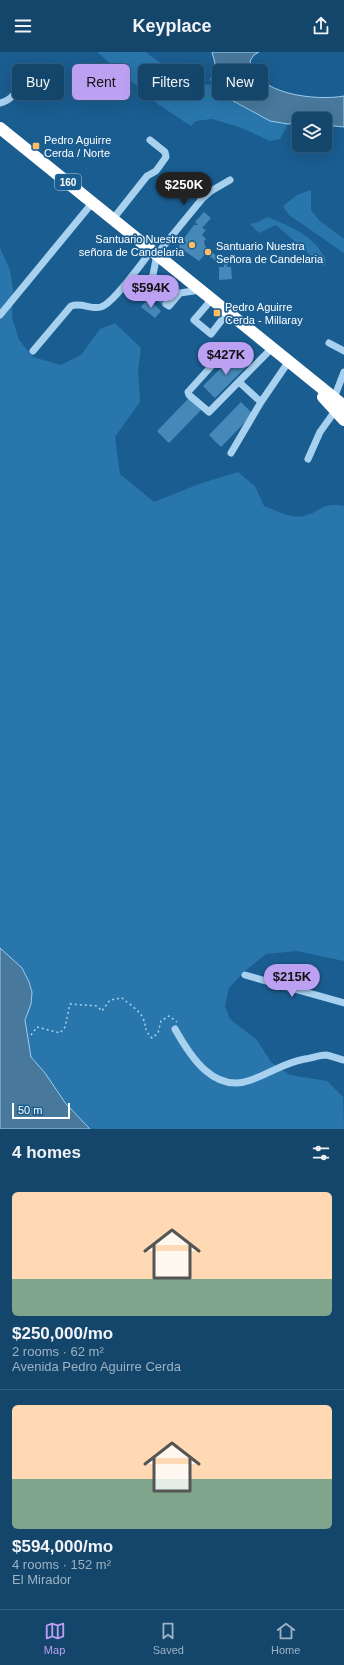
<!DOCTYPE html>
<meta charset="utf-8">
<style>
body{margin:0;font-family:Arial,sans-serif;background:#215074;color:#f1f3f6;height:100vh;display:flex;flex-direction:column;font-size:15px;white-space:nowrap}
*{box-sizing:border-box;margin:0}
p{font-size:13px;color:#9db1c2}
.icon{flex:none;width:22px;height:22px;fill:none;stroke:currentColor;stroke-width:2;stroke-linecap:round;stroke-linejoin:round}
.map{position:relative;height:1077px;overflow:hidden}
.panel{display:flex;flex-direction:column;background:#14466c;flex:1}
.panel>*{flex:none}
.guide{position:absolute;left:12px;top:12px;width:320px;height:36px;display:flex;gap:8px}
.tools{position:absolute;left:292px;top:60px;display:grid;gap:8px}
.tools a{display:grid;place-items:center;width:40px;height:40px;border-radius:6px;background:#14466c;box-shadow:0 4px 16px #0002,0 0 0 1px #335e7f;font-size:20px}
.scale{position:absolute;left:12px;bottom:10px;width:58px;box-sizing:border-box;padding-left:4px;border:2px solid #fff;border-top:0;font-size:11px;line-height:14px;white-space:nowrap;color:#fff;-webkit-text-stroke:3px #1a5d90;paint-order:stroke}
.price{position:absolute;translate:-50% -34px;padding:0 9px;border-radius:14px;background:#bca0f2;color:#111;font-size:13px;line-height:26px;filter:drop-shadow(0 1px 2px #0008)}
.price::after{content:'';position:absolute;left:50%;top:24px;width:12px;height:9px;margin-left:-6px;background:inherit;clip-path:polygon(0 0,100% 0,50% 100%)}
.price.selected{background:#222;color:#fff}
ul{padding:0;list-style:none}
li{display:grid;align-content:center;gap:8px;height:212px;padding:0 12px}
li+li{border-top:1px solid #335e7f}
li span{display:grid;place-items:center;height:124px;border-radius:6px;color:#555}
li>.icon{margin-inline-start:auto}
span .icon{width:72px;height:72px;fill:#fffc;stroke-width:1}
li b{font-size:17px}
h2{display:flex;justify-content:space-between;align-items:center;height:48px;padding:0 12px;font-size:17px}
.chip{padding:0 14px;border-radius:6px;background:#14466c;box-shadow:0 4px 16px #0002,0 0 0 1px #335e7f;font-size:14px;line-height:36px}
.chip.selected{background:#bca0f2;color:#111}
header{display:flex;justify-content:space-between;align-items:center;height:52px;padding:0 12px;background:#14466c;font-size:18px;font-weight:800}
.dock{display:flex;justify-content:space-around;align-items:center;height:56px;border-top:1px solid #335e7f;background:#14466c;font-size:11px;color:#9db1c2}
.dock a{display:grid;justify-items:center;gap:2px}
.dock .selected{color:#bca0f2}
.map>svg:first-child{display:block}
.green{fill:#2976ac}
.water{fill:#48789c;stroke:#9bcef1}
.building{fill:#4689b9}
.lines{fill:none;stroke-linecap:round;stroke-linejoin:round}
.minor-tunnel{stroke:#3c75a1;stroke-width:7;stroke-dasharray:7 3.5;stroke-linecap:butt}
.path{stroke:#a8d1ef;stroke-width:1.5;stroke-dasharray:2 3;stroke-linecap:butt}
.minor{stroke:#a8d1ef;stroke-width:7}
.highway{stroke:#fff;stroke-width:12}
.poi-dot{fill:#ffbe65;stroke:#1a5d90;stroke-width:1.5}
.labels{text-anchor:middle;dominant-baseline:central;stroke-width:3.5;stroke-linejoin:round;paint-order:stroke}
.shield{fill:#1a5d90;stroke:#bacede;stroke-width:1}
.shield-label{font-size:10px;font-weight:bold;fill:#fff}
.poi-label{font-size:11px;fill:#fff;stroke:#1a5d90;text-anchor:start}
</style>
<header><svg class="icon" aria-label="menu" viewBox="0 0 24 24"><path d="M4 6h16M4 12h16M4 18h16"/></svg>Keyplace<svg class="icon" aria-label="share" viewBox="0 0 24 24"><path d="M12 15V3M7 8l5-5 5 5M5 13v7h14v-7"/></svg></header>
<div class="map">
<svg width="344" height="1077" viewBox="0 0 344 1077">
<rect width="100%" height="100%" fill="#1a5d90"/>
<path class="green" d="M97,0H146L187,31L212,33L226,45L251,59L270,69L288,72L280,87L270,89L242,76L212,67L196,69L191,74L159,53Z
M311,138V158L319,168L344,187V201L289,163L283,154L297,143Z
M267,165C290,174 315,184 326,208L324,215L276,173L259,181L250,172L258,170Z
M0,196L10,218L13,238L12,265L19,288L33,305L61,313L81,303L100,277L115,271L141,296L138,318L140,350L115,385L120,422L154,450L199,432L238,420L255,434L264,454C276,458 291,467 303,464C322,460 320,450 344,454V909L297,899L266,902L245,919L229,936L225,954L230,967L257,988L271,1010L290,1023L327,1029L343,1045L344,1077H90L66,1052L45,1021L31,1005L24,968L31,952L32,940L22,916L0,896Z"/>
<path class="water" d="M212,0H259L254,3L250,9C255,43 317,49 344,44V75L325,73V67H299V71L288,72L270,69L226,45L212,33L211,27L215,11Z
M0,896L22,916L29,930L32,940L31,952L25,968L31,1005L45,1021L66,1052L90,1077H0Z"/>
<path class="building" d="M204,160L211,166L202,176L206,178L202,183L206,187L204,189L205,194L221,208H229L227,215H231L232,227L219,228V215H224V211H218L206,201L199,209L179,195V193L194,173H198L195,170Z
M168,229L179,237L164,254L154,246Z
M148,247L161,259L155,266L141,255Z
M236,301L248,313L215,346L203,334Z
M189,346L201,358L169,391L157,379Z
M241,350L253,362L221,395L209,383Z"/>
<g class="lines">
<path class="minor-tunnel" d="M162,236L173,244
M156,243L166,252"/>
<path class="path" d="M31,983L37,975L60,981L65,975L70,952L97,954L102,959L110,948L122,946C129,952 139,958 143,966C147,976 143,977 152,986L158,981L161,969L169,964L177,970"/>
<path class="minor" d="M0,51C13,49 22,32 29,22
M113,167L147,124L156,119L166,105L165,100L150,88
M153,223L162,236
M156,243L150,238L148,231L153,223L157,202L202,147L211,139L230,128
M212,247L194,268L211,282L228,260
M166,252L169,254L180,241L200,238
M0,263L93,150
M329,291L344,299
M33,299L71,254C82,250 91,258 101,255C114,251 142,210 152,198
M216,309L188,340L189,343L209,360L272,296
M239,330L261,350
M334,346L344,320
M231,401L261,350L289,309
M308,407L320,380L335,359
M245,923L344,951
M175,977C190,1004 214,1042 251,1028C270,1021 286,1010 305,1007C312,1006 320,1003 326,1003C332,1004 339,1007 344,1008"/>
<path class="highway" d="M0,76L344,354
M323,345L344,368"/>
</g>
<g class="poi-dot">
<rect x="32" y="90" width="8" height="8" rx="2"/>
<circle cx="192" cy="193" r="4"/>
<circle cx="208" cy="200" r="4"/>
<rect x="213" y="257" width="8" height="8" rx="2"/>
</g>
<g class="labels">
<rect class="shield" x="55" y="122" width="26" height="16" rx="3"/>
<g class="shield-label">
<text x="68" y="130">160</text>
</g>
<g class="poi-label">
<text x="44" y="88">Pedro Aguirre<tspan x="44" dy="13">Cerda / Norte</tspan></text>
<text x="184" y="187" text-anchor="end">Santuario Nuestra<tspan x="184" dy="13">señora de Candelaria</tspan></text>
<text x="216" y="194">Santuario Nuestra<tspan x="216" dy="13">Señora de Candelaria</tspan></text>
<text x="225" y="255">Pedro Aguirre<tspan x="225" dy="13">Cerda - Millaray</tspan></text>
</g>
</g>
</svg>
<div class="tools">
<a><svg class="icon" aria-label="layers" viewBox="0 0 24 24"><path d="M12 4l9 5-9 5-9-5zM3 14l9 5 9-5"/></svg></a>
</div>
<div class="scale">50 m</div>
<b class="price selected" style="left:184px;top:154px">$250K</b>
<b class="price" style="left:151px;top:257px">$594K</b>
<b class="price" style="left:226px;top:324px">$427K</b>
<b class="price" style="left:292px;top:946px">$215K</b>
<div class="guide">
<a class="chip">Buy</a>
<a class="chip selected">Rent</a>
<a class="chip">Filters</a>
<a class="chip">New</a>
</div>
</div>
<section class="panel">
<h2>4 homes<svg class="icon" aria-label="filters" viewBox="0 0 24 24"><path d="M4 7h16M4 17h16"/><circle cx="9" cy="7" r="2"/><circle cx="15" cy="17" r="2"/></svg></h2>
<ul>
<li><span style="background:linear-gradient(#ffd9b3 70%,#7fa58c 0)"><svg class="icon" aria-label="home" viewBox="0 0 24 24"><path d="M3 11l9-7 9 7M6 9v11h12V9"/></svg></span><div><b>$250,000/mo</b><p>2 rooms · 62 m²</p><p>Avenida Pedro Aguirre Cerda</p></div></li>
<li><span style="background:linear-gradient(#ffd9b3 60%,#7fa58c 0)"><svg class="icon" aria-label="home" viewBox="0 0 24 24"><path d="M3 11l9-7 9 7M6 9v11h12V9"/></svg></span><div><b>$594,000/mo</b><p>4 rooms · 152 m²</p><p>El Mirador</p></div></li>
</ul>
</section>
<nav class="dock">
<a class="selected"><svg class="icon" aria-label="map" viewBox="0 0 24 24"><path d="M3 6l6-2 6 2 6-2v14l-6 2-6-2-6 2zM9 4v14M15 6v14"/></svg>Map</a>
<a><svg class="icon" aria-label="saved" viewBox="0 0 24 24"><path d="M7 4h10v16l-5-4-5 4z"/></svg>Saved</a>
<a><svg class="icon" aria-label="home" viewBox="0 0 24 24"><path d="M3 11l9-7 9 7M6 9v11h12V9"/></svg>Home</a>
</nav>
